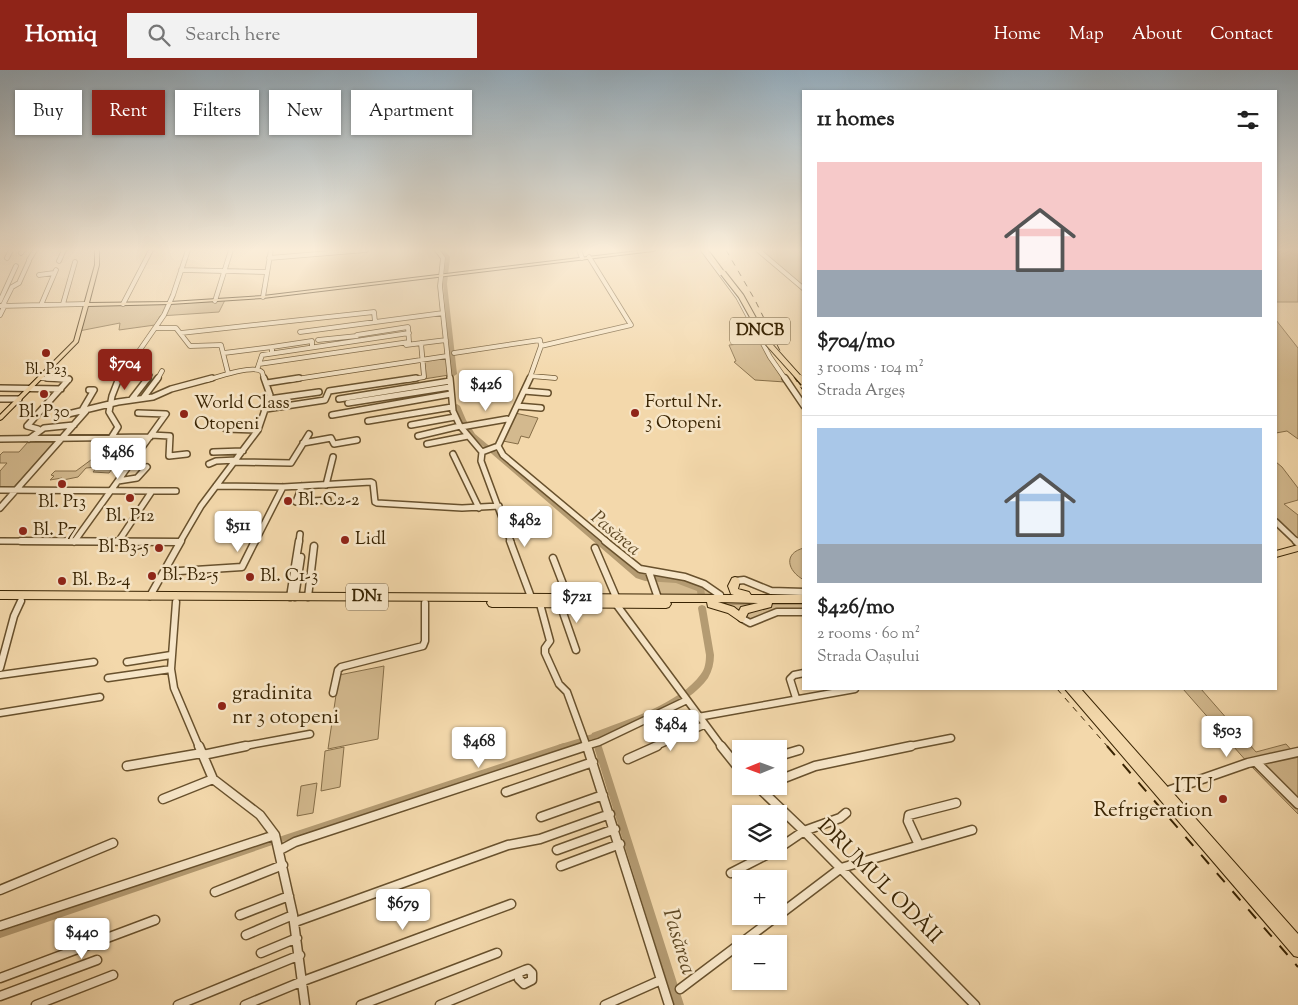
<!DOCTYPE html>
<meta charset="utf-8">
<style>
body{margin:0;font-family:"Sorts Mill Goudy",serif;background:#f2f2f2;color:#222;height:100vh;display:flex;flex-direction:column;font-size:19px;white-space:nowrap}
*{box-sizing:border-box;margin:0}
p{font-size:16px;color:#767676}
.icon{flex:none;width:28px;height:28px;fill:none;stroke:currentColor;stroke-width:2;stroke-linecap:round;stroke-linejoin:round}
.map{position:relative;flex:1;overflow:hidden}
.panel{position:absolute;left:802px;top:20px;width:475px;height:600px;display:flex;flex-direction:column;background:#fff;border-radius:0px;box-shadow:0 1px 4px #0004}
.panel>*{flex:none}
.banner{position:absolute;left:15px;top:20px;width:475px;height:45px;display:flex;gap:10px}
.needle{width:32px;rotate:269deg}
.controls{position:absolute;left:732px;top:670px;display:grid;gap:10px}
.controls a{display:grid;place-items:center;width:55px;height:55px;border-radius:0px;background:#fff;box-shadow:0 1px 4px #0004;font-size:25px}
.price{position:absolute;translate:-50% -42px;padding:0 11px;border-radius:5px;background:#fff;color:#222;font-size:16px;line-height:32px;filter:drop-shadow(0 1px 2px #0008)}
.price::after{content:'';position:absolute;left:50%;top:30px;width:15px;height:11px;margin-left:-8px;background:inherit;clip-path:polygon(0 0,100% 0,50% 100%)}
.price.current{background:#8f2418;color:#fff}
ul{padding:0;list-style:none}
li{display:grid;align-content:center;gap:10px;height:265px;padding:0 15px}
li+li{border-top:1px solid #e0e0e0}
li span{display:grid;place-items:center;height:155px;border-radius:0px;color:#555}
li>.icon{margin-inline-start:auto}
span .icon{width:90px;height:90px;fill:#fffc;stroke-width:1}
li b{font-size:21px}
h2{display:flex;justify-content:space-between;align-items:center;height:60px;padding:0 15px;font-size:21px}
.tag{padding:0 18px;border-radius:0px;background:#fff;box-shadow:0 1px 4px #0004;font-size:18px;line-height:45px}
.tag.current{background:#8f2418;color:#fff}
header{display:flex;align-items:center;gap:30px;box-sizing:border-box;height:70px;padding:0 25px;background:#8f2418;color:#fff}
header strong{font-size:24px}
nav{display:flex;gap:28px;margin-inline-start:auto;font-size:18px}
.search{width:350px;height:45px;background:#f2f2f2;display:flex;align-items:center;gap:12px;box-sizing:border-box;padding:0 18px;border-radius:0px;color:#767676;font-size:19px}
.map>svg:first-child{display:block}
.green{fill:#d3b98e;stroke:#866e48}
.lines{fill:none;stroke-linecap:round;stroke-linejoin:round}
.canal-far1{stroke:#b49b72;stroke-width:5}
.canal{stroke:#b49b72;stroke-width:6}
.river{fill:#b49b72;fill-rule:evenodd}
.minor-far3-casing{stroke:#68512d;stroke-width:5.5}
.minor-far2-casing{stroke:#68512d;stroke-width:8}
.minor-far1-casing{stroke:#68512d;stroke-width:9}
.minor-casing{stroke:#68512d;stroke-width:11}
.major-casing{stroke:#392403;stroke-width:2}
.highway-casing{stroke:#392403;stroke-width:2}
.minor-far3{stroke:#f7e6c8;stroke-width:4}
.minor-far2{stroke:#f7e6c8;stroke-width:5}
.minor-far1{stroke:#f7e6c8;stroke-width:6}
.minor{stroke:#f7e6c8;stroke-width:8}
.major{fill:#f3d8ab;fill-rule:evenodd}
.highway{fill:#f3d8ab;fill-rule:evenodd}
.rail-far1{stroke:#392403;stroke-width:1;stroke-dasharray:6 6;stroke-linecap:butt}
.rail{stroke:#392403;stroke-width:2;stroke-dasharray:12 12;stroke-linecap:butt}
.major-bridge-far1-casing{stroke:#392403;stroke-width:7;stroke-linecap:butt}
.major-bridge-casing{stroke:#392403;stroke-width:9;stroke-linecap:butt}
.major-bridge-far1{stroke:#f3d8ab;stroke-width:5}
.major-bridge{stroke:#f3d8ab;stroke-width:6}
.poi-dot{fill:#8f2418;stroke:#f7e6c8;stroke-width:2}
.labels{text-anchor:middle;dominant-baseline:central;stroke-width:5;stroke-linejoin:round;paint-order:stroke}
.far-poi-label{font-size:15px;fill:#392403;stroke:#f7e6c8}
.shield{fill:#f7e6c8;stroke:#725e3e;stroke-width:1}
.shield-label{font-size:16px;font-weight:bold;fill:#392403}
.poi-label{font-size:18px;fill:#392403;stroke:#f7e6c8;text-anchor:start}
.water-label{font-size:19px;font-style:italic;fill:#5e4824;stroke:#f7e6c8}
.near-poi-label{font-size:21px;fill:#392403;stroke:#f7e6c8;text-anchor:start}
.near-street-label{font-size:21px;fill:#392403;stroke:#f7e6c8}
.near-water-label{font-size:22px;font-style:italic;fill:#5e4824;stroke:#f7e6c8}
</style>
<header>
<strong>Homiq</strong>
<div class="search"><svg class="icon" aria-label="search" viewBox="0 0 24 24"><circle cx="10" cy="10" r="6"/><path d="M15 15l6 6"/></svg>Search here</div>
<nav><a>Home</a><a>Map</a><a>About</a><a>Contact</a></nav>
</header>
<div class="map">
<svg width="1298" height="935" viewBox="0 0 1298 935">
<rect width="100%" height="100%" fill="#f3d8ab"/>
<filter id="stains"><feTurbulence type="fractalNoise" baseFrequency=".004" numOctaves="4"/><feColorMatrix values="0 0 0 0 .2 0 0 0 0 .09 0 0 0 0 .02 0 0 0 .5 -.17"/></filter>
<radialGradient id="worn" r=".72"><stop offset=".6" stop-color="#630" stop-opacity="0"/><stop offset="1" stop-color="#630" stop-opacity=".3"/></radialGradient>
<path class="green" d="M758,180H804V219Z
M1276,180H1298V232H1276Z
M225,230L219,242L160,246L155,255L119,260L120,253L79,261L86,235Z
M1276,250L1298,278V369L1287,361L1276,363Z
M760,272L761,274L785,312L755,310L734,292L736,291L729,275Z
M447,286L449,305L424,309L422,290Z
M515,343L538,348L529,368L521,366L518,374L503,371Z
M55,371L13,418H0V401L7,393H0V385L3,382H19L28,372Z
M129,377L109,403L93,402L97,397L86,398L78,407L63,410L62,408L50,410L54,406L51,405L55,401H76L99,384H104L108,379Z
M1276,392L1282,397L1298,418V430L1284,434L1298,445V468H1296L1276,450Z
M804,478V510C787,501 783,483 804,478Z
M655,503L676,504L720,525L658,528L650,506Z
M711,534H804V542H781L753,552Z
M384,596L378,669L328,679L339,605Z
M1183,619H1201L1256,682L1286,674L1294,683L1298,682V744L1248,693Z
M344,677L340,717L321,721L325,681Z
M317,713L313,743L297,746L301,716Z"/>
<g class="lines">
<path class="canal-far1" d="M588,668L595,666
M560,677L580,671"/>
<path class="canal" d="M282,769L564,676
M0,865L272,772"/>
<path class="river" d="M440,180H444L450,187L447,214L457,304L454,306L451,304L443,214L446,187Z
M457,334L460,336L466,350L475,364L642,504L676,507L704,517L705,525L704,527L701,528L698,527L697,521L676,513L645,511L636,508L471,366L460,350L454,336Z
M702,535L705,536L706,538L714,585C714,593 712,601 708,608C688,637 633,655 600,668L599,672L596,673L593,672L591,666L592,663C624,651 681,633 701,604C705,599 706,592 706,585L698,538L699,536Z
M598,673L601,674L602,677L684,935H674L594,677L595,674Z"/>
<defs>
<path id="minor-far3" d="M437,180L443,188L440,216L450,310
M579,180L582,188
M703,180L738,227L770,287L786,310
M758,180L804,219
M21,183L23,180
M7,188L11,180
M269,188L366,180
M29,190L35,180
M59,191L64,180
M181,200L266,202
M39,205L54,203
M263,227L271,180
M0,231L16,196
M215,231L231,180
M63,234L75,192
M123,234L151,180
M3,235L12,217L19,213L29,191
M41,235L56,200
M0,236L86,234
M0,245L5,235
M155,258H176L190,276L221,275L228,303
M300,262L443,243
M181,263L374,242L375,252
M318,270L357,266
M406,275L446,270
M272,277L312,271V277
M224,283L272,277V283
M454,283L540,270L541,276
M259,294L409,272L408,257L357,265
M258,297L262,285L409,263
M531,306L555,308
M40,308L69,310
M119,310L164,245L173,225L188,180
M147,310L150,305
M157,310L162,301
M207,310C217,307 255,294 262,302C262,302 264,309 265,310
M290,310L447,286
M407,310L424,307L421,273
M529,310L541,276L631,255L589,187"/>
<path id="minor-far2" d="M450,308L453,341L460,356L482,382L481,391L511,472
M530,308L498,376L503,385L607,472
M785,308L804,336
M267,313L299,308
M0,318L61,319
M524,321L548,323
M143,328L158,308
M0,329H19
M269,329L319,322
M339,329L450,311
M131,330L148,308
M348,333L450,317
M517,336L541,338
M266,339L325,330L329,321L416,308
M81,342L94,320H89
M64,345L118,332L153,327L171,319L212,308
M332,345L451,324
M368,351L452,337
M227,355L226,359L258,360
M411,355L455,347
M461,357L507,349
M38,359L27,356L69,309L47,308
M151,365L170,366L169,386L187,384
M418,366L460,356
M111,368L118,357L109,342L112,326L119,308
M0,369L150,367
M29,369L44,358L74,355
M303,373L331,368L334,374L357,370
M427,374L468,366
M213,382L243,381
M482,382L498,376
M453,384L479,438
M235,392L291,393L309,364
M209,394L216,391L237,390
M118,411L137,408L147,397
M326,415L333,387
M216,416L283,417L371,412L373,413L375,432L377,433L462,438L499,436
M302,416L296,432L328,430
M0,420L152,421L118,472
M152,421H176
M0,438L86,341
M502,444L521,442
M1276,452L1297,472
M0,471L180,472
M74,472L166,344L138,343
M180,472L201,436L258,360L270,325L264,308
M255,472L283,417
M299,472L300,464"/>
<path id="minor-far1" d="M21,471L180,472
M510,471L531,527
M605,471L640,499L685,507L704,514L720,525
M1296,471L1298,473
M595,478L616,527
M553,488L568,527
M164,502L242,497L255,471
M649,502L658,528
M735,511L744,510L771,521L804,522
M150,526L181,471
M290,527L299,471
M295,527L301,487
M308,527L314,476
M176,532L171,599L174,618L199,677
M540,534L550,571L545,578V583L559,614L567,622L587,677
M560,534L576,580
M616,534L722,677
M741,548L750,553L777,542H804
M127,592L171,585
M0,598L14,546L21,531
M0,605L94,592
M108,608L171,599
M333,623L338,600L341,597L423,576L425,571V533
M796,628L790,609L794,605L804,603
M0,643L100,627
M698,647L855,619
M239,677L310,664
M582,677L599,672L687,630
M654,677L704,655
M905,677L951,668"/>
<path id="minor" d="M199,676L213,709L260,745L275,765L293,845L305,935
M587,676L669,935
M721,676L741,701
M203,685L246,676
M779,686L799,680
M628,689L657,676
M1256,692L1298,734
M127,696L202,683
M779,710L815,696L911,676
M757,716L804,761L975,935
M506,722L593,692
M1165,722L1248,693L1298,682
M163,729L213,709
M541,747L603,725
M919,775L908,751L909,745L956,733
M779,778L804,761L840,748L846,743
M280,780L295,772L586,676
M557,780L615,759
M561,796L620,774
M731,803L774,781
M0,820L113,773
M215,822L283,795
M240,845L289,826
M779,845L841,798L972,760
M295,852L508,775L540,769L610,744
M0,856L275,765
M246,865L293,845
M261,883L297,868
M0,908L155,850
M680,919L777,846
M0,926L97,890
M36,935L113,905
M178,935L300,885
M245,935L303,911L511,834
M361,935L497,883
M440,935L525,900L528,899L532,903V910L524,914L519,909L518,903
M605,935L661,910"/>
<path id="major" d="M95,180H99V195L89,233L170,232L263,226L646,180H655L653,181L263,228L170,234L88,236L78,272L2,349L0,350V345L74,271L95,195Z
M704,180H708L725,203V204H721Z
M1065,619H1081L1298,864V887L1294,886Z"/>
<path id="highway" d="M1298,475V481L1276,487V481Z
M735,507L738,508L740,511L738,519L749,522L751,525H804V533H772L771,537L748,543L744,551L741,552L728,543L708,537L707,532H670L671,534L669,537L666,538L492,537L489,536L487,533L488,531L0,529V521L734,525L731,524L728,516L732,508ZM718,532L758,533L741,537L739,541L734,537Z"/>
</defs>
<use href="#minor-far3" class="minor-far3-casing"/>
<use href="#minor-far2" class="minor-far2-casing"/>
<use href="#minor-far1" class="minor-far1-casing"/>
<use href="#minor" class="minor-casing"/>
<use href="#major" class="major-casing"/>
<use href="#highway" class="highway-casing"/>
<use href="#minor-far3" class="minor-far3"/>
<use href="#minor-far2" class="minor-far2"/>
<use href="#minor-far1" class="minor-far1"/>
<use href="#minor" class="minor"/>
<use href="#major" class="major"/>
<use href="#highway" class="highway"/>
<path class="rail-far1" d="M726,180L755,230L790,301L804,322
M1057,619L1108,677"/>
<path class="rail" d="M1107,676L1298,897"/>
<defs>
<path id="major-bridge-far1" d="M723,203L741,226L766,271L801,310"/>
<path id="major-bridge" d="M800,308L804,313"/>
</defs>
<use href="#major-bridge-far1" class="major-bridge-far1-casing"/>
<use href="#major-bridge" class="major-bridge-casing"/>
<use href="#major-bridge-far1" class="major-bridge-far1"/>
<use href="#major-bridge" class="major-bridge"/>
</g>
<linearGradient id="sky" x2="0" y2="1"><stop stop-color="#93aab9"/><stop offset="0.58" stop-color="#faedd9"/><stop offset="1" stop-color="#faedd9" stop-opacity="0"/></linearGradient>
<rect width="1298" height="310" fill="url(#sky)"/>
<g class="poi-dot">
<circle cx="46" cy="283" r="5"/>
<circle cx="44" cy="324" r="5"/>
<circle cx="635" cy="343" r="5"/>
<circle cx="184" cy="344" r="5"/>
<circle cx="62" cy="414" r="5"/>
<circle cx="130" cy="428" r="5"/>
<circle cx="288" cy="431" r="5"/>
<circle cx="23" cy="461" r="5"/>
<circle cx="345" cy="470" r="5"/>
<circle cx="159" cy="478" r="5"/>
<circle cx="152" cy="506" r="5"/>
<circle cx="250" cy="507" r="5"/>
<circle cx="62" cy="511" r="5"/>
<circle cx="222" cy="636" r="5"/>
<circle cx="1223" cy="729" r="5"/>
</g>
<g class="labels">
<g class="far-poi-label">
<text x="46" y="300">Bl. P23</text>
</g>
<g class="shield">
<rect x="730" y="247.5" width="60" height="27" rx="4"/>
<rect x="346" y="513.5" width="42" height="27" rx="4"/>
</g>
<g class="shield-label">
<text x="760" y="261">DNCB</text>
<text x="367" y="527">DN1</text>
</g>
<g class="poi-label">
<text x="645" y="333">Fortul Nr.<tspan x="645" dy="21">3 Otopeni</tspan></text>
<text x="194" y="334">World Class<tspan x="194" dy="21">Otopeni</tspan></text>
<text x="44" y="343" text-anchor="middle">Bl. P30</text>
<text x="298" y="431">Bl. C2-2</text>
<text x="62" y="433" text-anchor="middle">Bl. P13</text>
<text x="130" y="447" text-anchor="middle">Bl. P12</text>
<text x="33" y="461">Bl. P7</text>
<text x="355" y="470">Lidl</text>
<text x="149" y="478" text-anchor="end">Bl B3-5</text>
<text x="162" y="506">Bl. B2-5</text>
<text x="260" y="507">Bl. C1-3</text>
<text x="72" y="511">Bl. B2-4</text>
</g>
<g class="water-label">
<text transform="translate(615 464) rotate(40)">Pasărea</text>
</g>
<g class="near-poi-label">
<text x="232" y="624">gradinita<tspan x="232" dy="24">nr 3 otopeni</tspan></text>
<text x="1213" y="717" text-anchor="end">ITU<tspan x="1213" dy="24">Refrigeration</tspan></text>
</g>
<g class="near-street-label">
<text transform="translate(879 812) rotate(45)">DRUMUL ODĂII</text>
</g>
<g class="near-water-label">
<text transform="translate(678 872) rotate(73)">Pasărea</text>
</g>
</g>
<rect width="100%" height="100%" filter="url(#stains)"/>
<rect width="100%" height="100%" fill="url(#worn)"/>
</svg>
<div class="controls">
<a><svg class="needle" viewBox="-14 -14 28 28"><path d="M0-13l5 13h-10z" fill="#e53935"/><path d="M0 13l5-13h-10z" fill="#767676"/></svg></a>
<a><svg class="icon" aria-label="layers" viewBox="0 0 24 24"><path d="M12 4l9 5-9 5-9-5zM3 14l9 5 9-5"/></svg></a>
<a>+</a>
<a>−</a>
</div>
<b class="price current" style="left:125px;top:321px">$704</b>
<b class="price" style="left:486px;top:342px">$426</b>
<b class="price" style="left:118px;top:410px">$486</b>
<b class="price" style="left:525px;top:478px">$482</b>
<b class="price" style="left:238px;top:483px">$511</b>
<b class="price" style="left:577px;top:554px">$721</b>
<b class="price" style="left:671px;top:682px">$484</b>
<b class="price" style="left:1227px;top:688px">$503</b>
<b class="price" style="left:479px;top:699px">$468</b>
<b class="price" style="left:403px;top:861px">$679</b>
<b class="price" style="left:82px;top:890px">$440</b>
<div class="banner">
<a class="tag">Buy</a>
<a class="tag current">Rent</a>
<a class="tag">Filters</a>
<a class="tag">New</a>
<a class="tag">Apartment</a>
</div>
<section class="panel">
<h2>11 homes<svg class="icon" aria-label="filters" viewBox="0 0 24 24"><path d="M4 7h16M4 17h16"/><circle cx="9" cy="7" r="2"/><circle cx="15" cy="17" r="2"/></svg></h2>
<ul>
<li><span style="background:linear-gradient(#f6c9c9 70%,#9aa5b1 0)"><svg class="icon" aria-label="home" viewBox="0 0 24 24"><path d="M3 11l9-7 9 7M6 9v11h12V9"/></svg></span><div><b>$704/mo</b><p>3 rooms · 104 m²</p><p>Strada Argeș</p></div></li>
<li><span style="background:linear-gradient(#a9c7e8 75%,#9aa5b1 0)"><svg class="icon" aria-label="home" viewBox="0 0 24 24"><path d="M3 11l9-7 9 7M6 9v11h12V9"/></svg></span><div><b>$426/mo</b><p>2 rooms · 60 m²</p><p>Strada Oașului</p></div></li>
</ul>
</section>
</div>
